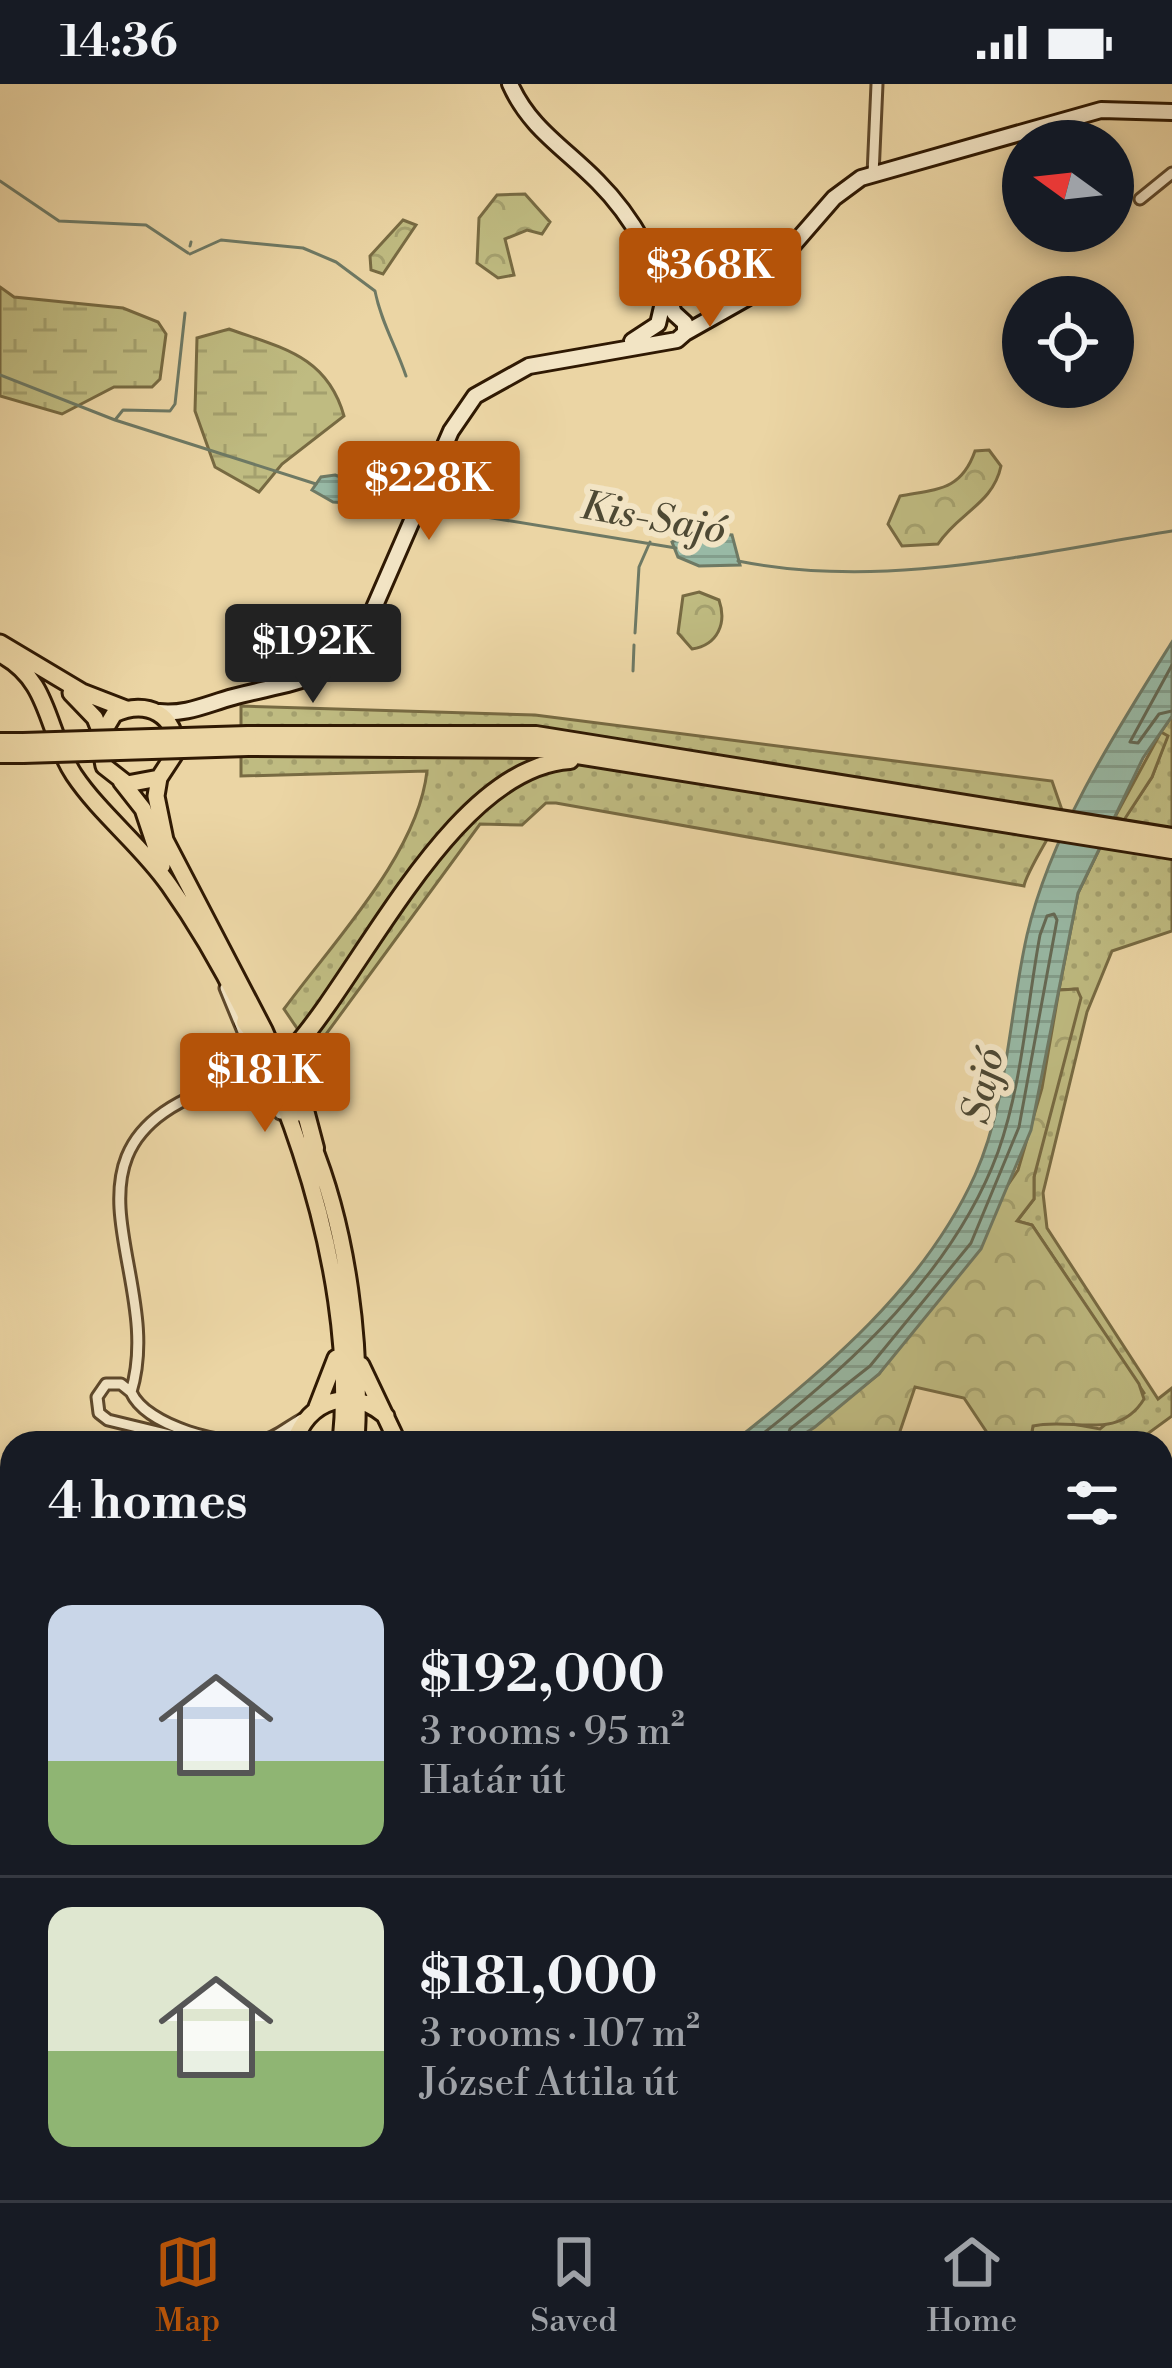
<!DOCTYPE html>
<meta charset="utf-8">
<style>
body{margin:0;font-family:"Libre Bodoni",serif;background:#20242c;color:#f1f3f6;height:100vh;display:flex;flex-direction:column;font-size:45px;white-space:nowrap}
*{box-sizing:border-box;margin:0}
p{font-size:39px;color:#9ea1a6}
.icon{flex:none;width:66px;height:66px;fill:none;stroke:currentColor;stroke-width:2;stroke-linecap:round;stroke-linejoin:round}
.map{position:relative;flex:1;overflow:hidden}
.details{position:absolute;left:0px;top:1347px;width:1173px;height:771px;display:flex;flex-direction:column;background:#171b24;border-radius:36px 36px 0 0;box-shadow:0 6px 18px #0003}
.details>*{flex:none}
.needle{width:78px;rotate:285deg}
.fabs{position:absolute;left:1002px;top:36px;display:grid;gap:24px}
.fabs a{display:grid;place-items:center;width:132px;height:132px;border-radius:50%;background:#171b24;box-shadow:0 6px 18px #0003;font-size:60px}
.price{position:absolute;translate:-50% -102px;padding:0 27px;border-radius:12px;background:#b45309;color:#fff;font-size:39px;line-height:78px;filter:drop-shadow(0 3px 6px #0008)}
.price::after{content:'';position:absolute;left:50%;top:72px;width:36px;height:27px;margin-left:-18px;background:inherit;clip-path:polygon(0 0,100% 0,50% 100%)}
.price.on{background:#222;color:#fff}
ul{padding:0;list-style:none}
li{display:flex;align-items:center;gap:36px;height:300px;padding:0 48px}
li+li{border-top:3px solid #363941}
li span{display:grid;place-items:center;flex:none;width:336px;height:240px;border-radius:24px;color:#555}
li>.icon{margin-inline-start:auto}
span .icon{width:144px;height:144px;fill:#fffc;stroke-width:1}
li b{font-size:51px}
h2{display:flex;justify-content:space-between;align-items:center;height:144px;padding:0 48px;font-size:51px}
.status{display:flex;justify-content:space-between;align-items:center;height:84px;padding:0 60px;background:#171b24;direction:ltr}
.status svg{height:33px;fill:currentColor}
.menu{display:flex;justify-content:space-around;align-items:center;height:168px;border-top:3px solid #363941;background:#171b24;font-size:33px;color:#9ea1a6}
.menu a{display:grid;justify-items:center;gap:6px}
.menu .on{color:#b45309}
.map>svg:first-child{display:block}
.grass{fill:url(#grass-dots);stroke:#776a42;stroke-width:3}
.forest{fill:url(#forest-crowns);stroke:#776a42;stroke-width:3}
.wetland{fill:url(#wetland-marsh);stroke:#776a42;stroke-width:3}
.water{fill:url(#water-rules);stroke:#6e7964;stroke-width:3}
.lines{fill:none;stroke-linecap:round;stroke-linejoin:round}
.shore{stroke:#646954;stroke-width:3}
.stream{stroke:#6e7964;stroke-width:3}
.street-casing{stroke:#5e482b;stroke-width:15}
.secondary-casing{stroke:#2f1903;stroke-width:20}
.primary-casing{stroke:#2f1903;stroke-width:21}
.highway-casing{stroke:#2f1903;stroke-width:22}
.street{stroke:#f2e4c4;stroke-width:9}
.secondary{stroke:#f2e4c4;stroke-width:14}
.primary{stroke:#ebd5a4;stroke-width:15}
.highway{stroke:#ebd5a4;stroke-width:16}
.rail-casing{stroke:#2f1903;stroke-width:8}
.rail{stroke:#f2e4c4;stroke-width:3;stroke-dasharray:9;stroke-linecap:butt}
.highway-bridge-casing{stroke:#2f1903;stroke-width:22;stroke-linecap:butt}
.highway-bridge{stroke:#ebd5a4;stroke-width:16}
.labels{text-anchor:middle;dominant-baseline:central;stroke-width:12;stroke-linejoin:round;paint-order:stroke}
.water-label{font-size:39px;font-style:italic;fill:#4e4934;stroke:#f2e4c4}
</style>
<div class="status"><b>14:36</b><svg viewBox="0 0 49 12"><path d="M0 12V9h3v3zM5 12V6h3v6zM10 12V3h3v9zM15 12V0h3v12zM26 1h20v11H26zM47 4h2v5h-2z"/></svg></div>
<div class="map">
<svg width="1172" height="2116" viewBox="0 0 1172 2116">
<defs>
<pattern id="grass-dots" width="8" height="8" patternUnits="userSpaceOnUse" patternTransform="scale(3)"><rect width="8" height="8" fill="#bfbb81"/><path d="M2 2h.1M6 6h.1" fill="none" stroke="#a4a06e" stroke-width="1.8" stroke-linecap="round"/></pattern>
<pattern id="forest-crowns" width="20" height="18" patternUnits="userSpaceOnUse" patternTransform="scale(3)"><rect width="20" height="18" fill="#bfbb81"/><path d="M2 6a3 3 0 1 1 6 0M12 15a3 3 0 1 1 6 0" fill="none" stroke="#a4a06e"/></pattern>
<pattern id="wetland-marsh" width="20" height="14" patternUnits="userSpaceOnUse" patternTransform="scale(3)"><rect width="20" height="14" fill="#bfbb81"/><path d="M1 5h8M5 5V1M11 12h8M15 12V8" fill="none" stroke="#a4a06e"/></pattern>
<pattern id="water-rules" width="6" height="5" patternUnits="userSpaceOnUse" patternTransform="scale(3)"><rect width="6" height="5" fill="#98b9a5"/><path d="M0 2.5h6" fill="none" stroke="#839e8c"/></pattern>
</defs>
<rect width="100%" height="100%" fill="#ebd5a4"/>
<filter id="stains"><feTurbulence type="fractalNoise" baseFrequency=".00167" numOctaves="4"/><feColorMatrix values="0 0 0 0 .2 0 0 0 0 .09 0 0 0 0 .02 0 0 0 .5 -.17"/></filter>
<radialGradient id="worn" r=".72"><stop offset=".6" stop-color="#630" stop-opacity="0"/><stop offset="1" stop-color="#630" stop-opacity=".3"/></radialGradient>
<path class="grass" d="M241,622L535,631L1052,697L1062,726C1053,749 1027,786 1024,802L556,719H546L522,741L480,740L313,968L284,925C333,858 418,770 427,687L241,692Z
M1172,632V847L1112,867L1087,928L1043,1109L1047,1144L1158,1315L1172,1304V1332L1135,1359H1030L1033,1342L1056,1337L1100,1345L1144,1309L1032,1141L1017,1137L1034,1115V1093L1077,905L1059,906L1078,809L1115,733L1124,735L1152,693L1167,653L1161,648Z"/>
<path class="forest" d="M525,110L550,138L542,150L527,146L505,155L514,191L498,194L477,179L479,134L497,111Z
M403,136L416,141L383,190L371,186L370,172Z
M989,366L1001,382C993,420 958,429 938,460L902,462L888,440L900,412C937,405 961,407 975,367Z
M699,508L719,516C727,539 718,561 692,565L678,549L683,512Z
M1161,648L1168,652L1152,693L1124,736L1115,733Z
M1077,905L1081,914L1034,1093V1115L1017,1137L1032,1141L1139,1300L1144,1315C1118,1358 1072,1333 1033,1342L1030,1359H994L964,1314L915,1303L896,1359H790L879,1290L1018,1086L1042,1004L1059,906Z"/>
<path class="wetland" d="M0,203L14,213L123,224L158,238L166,250L160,295L152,303H114L62,330L0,312Z
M229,245C282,264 327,272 344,332L282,380L259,408L215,383L195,327L197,254Z"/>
<path class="water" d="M335,391L368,403L361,420L333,418L312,406L321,393Z
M687,448L732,451L740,481L699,482L678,473L672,458Z
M1172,558V632L1143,674L1078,809L1031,1046L981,1165L879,1290L815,1343L790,1359H732C825,1286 925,1202 975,1091C1008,1017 1009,930 1027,851C1051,748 1116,647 1172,558Z"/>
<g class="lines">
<path class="shore" d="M1172,581L1130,658L1138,659L1159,630L1172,627
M751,1359C849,1283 954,1188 998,1068C1022,1001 1027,921 1040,851L1047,832L1054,830L1057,836L1019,1043L971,1159L870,1282L790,1345L785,1359"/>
<path class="stream" d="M0,97L59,137L146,141L188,169
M190,162L191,158
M190,170L221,156L303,164L336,178L375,207C381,238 396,262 406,292
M0,291L115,336L316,400
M115,336L123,326L170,327L175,320L185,229
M366,412L415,421
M425,423L676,464
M738,477C882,506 1030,470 1172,447
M635,549L639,483L650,458
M633,587L634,561"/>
<defs>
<path id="street" d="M873,91L877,0
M1140,115L1172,89
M225,904L251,967L241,992
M280,1030L262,999L245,994C26,1052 169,1184 131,1308C147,1343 224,1362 260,1357C275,1355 289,1342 302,1335
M131,1308L121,1300H106L97,1313L99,1329L108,1336L203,1359
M1161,1567L1172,1580
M1161,1775L1172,1755
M1161,1791L1172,1800
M0,2039L12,2048
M1061,2116L1067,2106"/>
<path id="secondary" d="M685,249L747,214L834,114L861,94L1101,26L1172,28
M632,257L658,240L665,210
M159,628C186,631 207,620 233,613C288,598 328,600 363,549L451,347L475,312L529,282L677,256L685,249V239L674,229C657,180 635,135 598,98C565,64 530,45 510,0"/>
<path id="primary" d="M0,559L82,608L126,625
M0,570C51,596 46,648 74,691C101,731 141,761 169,801C272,946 360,1180 341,1359
M71,609L95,634L101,649
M159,694L127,700L104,682L99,655L114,630C147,615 177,630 176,668L159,694L156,712L165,756L264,946L300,1029
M121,697L143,725L162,782
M311,1057C348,1147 362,1262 356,1359
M361,1281L398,1359
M317,1323L336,1274
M294,1359C309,1315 350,1302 386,1332
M60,2116L65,2106"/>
<path id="highway" d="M248,651H536L1172,753
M0,658H23
M248,663L539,665L1172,766
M0,670H23
M245,938C259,956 271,975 296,962C367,880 455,683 570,676
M305,956L296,992L315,1064"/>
</defs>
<use href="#street" class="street-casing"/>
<use href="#secondary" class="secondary-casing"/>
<use href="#primary" class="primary-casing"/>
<use href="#highway" class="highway-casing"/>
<use href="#street" class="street"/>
<use href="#secondary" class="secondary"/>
<use href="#primary" class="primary"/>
<use href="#highway" class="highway"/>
<defs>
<path id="rail" d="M1161,2039L1172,2027
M1097,2116L1106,2106"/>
</defs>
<use href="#rail" class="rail-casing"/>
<use href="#rail" class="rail"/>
<defs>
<path id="highway-bridge" d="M23,658L248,651
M23,670L248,663"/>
</defs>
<use href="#highway-bridge" class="highway-bridge-casing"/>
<use href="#highway-bridge" class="highway-bridge"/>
</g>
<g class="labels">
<g class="water-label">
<text transform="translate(653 435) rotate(10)">Kis-Sajó</text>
<text transform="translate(984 1002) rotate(-78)">Sajó</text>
</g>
</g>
<rect width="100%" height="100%" filter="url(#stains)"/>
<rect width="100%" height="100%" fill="url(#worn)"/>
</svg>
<div class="fabs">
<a><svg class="needle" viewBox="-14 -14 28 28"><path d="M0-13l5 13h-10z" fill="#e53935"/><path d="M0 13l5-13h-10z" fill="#9ea1a6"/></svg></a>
<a><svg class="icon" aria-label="locate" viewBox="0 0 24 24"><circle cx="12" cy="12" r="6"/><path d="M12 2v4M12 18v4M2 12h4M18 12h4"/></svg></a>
</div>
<b class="price" style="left:710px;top:246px">$368K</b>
<b class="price" style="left:429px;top:459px">$228K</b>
<b class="price on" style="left:313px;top:622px">$192K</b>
<b class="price" style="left:265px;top:1051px">$181K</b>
<section class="details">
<h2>4 homes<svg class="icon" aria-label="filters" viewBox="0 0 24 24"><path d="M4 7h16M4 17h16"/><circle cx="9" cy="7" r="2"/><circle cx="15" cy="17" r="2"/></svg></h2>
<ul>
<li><span style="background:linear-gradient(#c9d6e8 65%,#8fb573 0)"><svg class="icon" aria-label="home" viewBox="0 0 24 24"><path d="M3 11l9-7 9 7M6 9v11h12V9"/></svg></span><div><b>$192,000</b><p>3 rooms · 95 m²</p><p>Határ út</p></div></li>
<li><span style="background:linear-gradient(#dfe7d0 60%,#8fb573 0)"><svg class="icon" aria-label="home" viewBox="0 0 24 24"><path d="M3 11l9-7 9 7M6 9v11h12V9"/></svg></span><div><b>$181,000</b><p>3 rooms · 107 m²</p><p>József Attila út</p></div></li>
</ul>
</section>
</div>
<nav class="menu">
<a class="on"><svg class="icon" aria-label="map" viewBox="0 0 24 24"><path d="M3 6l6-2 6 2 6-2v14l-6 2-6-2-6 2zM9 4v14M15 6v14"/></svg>Map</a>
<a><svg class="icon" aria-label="saved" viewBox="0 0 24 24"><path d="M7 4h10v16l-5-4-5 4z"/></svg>Saved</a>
<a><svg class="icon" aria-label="home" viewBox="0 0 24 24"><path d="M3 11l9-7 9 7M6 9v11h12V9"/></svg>Home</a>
</nav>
